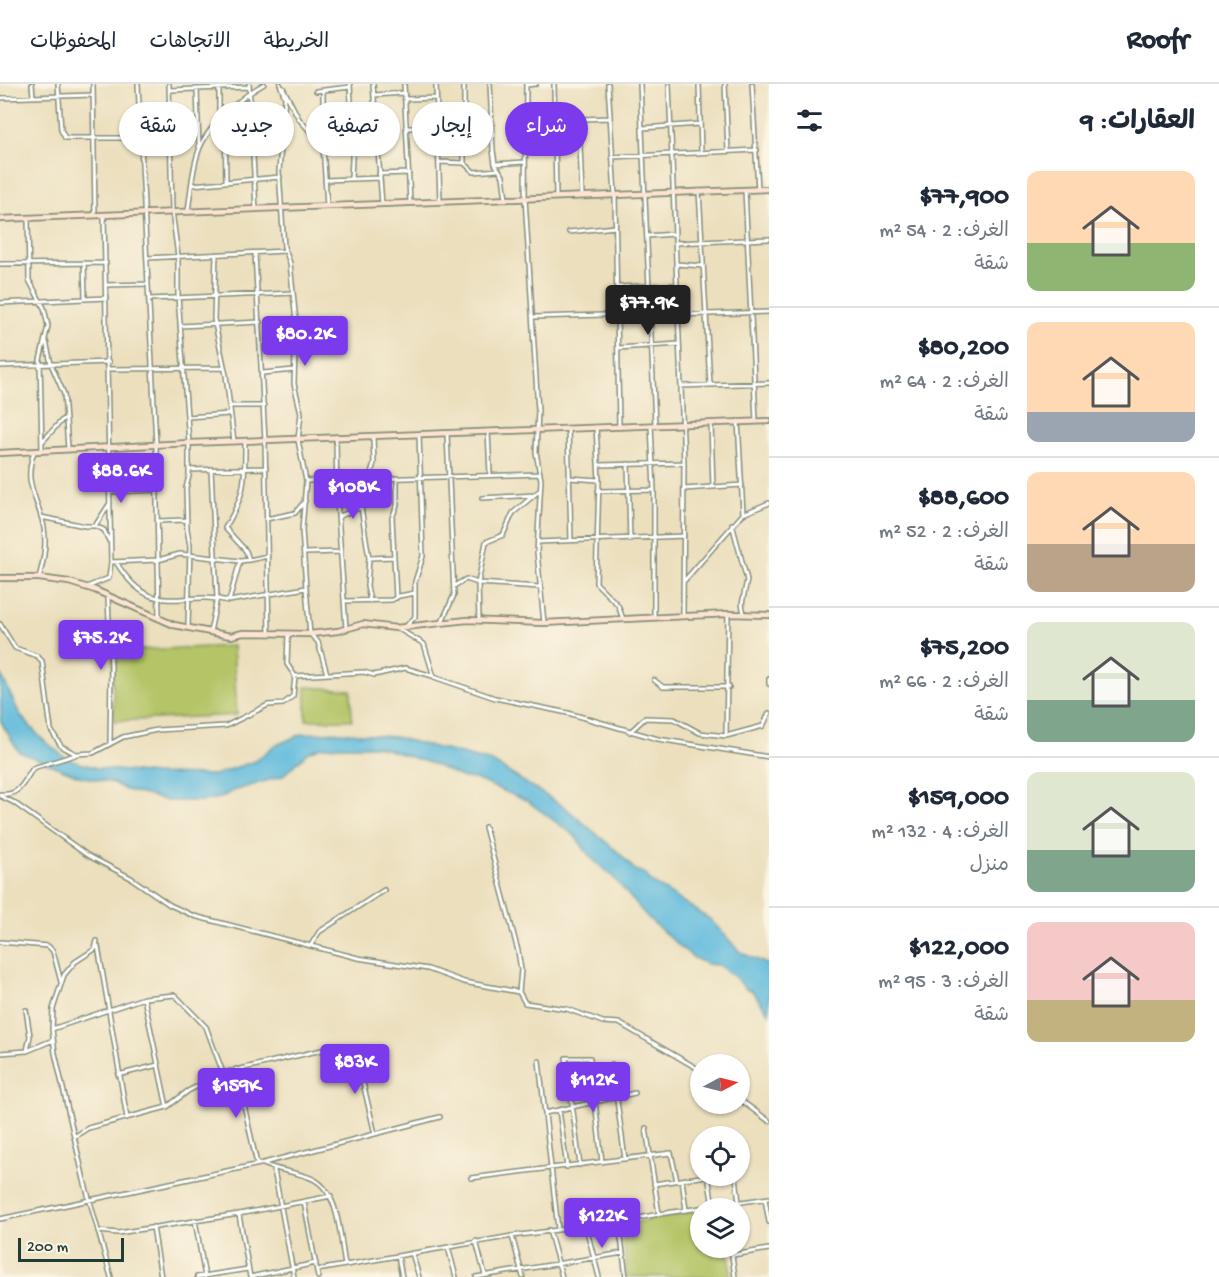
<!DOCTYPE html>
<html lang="ar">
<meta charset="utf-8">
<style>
body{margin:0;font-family:"Gochi Hand","Playpen Sans Arabic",sans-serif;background:#f6f6f7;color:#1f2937;direction:rtl;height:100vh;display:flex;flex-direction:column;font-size:22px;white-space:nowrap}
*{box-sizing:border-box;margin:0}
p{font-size:20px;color:#747a83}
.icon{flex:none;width:33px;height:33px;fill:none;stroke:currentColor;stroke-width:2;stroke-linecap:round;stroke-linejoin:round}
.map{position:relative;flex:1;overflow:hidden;direction:ltr}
.details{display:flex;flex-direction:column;background:#fff;width:450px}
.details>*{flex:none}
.banner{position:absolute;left:18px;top:18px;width:570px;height:54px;direction:rtl;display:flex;gap:12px}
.needle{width:39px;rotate:83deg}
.buttons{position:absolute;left:690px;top:970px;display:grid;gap:12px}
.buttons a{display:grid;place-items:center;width:60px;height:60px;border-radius:50%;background:#fff;box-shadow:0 2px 4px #0004;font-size:30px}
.scale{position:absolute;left:18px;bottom:15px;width:106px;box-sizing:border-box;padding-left:6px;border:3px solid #1f3d34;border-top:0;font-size:16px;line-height:21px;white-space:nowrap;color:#1f3d34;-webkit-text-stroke:4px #fcf5e5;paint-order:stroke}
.price{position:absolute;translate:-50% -51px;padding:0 14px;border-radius:6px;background:#7c3aed;color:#fff;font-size:20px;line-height:39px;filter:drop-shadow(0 2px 3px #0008)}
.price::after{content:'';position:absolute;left:50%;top:36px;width:18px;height:14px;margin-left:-9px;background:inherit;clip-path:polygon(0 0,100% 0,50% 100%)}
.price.selected{background:#222;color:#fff}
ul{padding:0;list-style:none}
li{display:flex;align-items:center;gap:18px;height:150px;padding:0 24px}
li+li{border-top:2px solid #e0e1e3}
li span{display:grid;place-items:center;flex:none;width:168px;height:120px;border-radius:12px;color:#555}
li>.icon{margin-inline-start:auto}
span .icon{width:72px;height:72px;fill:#fffc;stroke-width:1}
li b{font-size:26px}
h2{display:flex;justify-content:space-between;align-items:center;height:72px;padding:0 24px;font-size:26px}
.chip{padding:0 21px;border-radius:27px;background:#fff;box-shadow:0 2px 4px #0004;font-size:21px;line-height:54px}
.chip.selected{background:#7c3aed;color:#fff}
header{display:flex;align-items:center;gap:36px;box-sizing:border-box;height:84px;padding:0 30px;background:#fff;border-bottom:2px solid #e0e1e3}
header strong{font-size:28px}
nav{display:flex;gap:33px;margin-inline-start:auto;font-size:21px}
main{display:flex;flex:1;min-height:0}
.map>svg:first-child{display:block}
.green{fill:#b4c466;stroke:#6a804d;stroke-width:1.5}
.water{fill:#5ebadc;stroke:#3e7c88;stroke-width:1.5}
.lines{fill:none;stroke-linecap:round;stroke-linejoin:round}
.street-casing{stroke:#858e78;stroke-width:6}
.secondary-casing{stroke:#858e78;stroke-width:8}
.street{stroke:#fff;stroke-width:3}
.secondary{stroke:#fde4d1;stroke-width:4.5}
</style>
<header>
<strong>Roofr</strong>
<nav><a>الخريطة</a><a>الاتجاهات</a><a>المحفوظات</a></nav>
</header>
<main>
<section class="details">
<h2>العقارات: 9<svg class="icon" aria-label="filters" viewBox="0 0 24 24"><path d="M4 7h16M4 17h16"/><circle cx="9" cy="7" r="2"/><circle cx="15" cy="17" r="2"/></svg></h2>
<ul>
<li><span style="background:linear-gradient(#ffd9b3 60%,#8fb573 0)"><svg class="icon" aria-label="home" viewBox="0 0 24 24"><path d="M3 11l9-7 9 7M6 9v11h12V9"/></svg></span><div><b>$77,900</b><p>الغرف: 2 · 54 m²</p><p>شقة</p></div></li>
<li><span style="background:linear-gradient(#ffd9b3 75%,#9aa5b1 0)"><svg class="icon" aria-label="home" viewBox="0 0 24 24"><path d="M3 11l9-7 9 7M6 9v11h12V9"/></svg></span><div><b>$80,200</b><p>الغرف: 2 · 64 m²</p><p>شقة</p></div></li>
<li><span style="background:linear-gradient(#ffd9b3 60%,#b9a48a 0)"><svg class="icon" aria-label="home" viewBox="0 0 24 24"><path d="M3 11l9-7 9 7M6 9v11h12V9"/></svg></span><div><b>$88,600</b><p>الغرف: 2 · 52 m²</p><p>شقة</p></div></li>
<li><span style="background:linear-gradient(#dfe7d0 65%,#7fa58c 0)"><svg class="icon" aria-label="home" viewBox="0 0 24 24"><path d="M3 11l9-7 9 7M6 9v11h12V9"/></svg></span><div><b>$75,200</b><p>الغرف: 2 · 66 m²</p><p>شقة</p></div></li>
<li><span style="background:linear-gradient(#dfe7d0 65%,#7fa58c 0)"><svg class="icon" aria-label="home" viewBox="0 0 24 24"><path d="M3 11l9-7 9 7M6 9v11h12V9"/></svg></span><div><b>$159,000</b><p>الغرف: 4 · 132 m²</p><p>منزل</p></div></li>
<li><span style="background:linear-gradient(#f6c9c9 65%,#c2b280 0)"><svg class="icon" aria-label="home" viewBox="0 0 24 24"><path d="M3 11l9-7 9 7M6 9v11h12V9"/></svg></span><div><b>$122,000</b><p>الغرف: 3 · 95 m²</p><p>شقة</p></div></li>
</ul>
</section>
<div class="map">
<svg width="769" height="1193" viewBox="0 0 769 1193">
<rect width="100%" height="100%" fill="#fcf5e5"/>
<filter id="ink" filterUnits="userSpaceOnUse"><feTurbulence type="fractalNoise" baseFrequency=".0167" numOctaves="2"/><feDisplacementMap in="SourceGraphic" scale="12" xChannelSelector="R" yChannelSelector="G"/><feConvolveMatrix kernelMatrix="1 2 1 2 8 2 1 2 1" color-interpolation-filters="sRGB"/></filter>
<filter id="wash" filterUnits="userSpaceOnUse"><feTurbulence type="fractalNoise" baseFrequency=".008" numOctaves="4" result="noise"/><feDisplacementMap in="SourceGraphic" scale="24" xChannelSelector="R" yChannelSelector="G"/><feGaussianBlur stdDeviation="1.35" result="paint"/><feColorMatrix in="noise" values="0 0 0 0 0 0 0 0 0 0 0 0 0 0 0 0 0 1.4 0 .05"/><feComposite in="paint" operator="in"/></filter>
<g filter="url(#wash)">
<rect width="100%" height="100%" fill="#ebdfbd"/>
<path class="green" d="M233,562L237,631L114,637L112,567Z
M306,603L351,606L352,636H306Z
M700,1127V1164H726L730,1177V1193H627L622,1141Z"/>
<path class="water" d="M0,588L20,631L41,654L67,675L97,684L154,690L214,691L255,677L274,662L302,650L340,648L395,653L492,678L566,724L619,769L635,786L646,790L650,797L710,835L740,868L769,881V929L751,906L746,905L734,892L718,881L707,880L694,874L677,860L649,835L612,792L591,774L575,752L527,717L475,695L463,694L433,680L376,662H342L322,663L309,668L282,692L233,707L220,714L204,717H168L126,706L113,699L79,692L19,668L1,638Z"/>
</g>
<g filter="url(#ink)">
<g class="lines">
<defs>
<path id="street" d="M32,0L33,12
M58,0L61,46L65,54H169
M93,0L95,131
M138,0L156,360L159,533
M169,0L172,127L178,172V212L189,359V392L186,404L187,445L190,462L188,543
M249,0L256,125
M280,0L285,14L279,87L284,163L290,179L296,238L294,300L301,329L298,356L306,397L302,446L306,504L310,550L318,558L327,590
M350,0L353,56L351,95
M373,0L382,120
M404,0L410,118
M436,0L440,117
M464,0V79L474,88L498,86
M490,0L493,66L495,80L503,92L506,115
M526,0L525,114L538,327L536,368L541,396L537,468L544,539
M554,0L556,112
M608,0L615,111L619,342
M640,0L655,341
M669,0L684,379L683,532
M699,0L701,68
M725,0L728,67
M752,0L758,106
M526,1L536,0
M283,4L299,35L323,62L327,122
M197,5L199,63
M170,6L249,3
M316,7L350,3
M323,7V59
M374,11L405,9
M0,14L93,11
M406,15L436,14
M225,31L226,98
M352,33L374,31
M219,35V0
M437,35L491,33
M579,35L582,111
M553,36L610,34
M407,44H437
M642,44L700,40
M252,49L283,48
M353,56L376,55
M612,73L757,66
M439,78L464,79
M495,80L525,78
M379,90L409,89
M325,96L380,94
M192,101L280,93
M745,106L756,337
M699,107L710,300
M188,127C191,107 192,85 199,66C208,41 241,13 264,0
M28,134L29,196L44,224L48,242L40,276L42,366
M569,148L615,143
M647,152L675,150
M675,159L769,155
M255,169L265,357L269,549
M216,170L214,235L226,291L234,358
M147,174L285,167
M84,179L85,213
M0,180L106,179
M676,180L703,182
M106,201L148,200
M618,203L677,201
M149,215L293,209
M0,219L106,214
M678,231L769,228
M534,233L604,231
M180,242L260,238
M46,257L51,280L64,310L68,364
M618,264L679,260
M0,282L109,278
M109,285L224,284
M263,289L294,286
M681,302L769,299
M229,322H264
M187,333L230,330
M738,337L743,429
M711,340L713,403
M651,341L654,406V533
M596,343L599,396L596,499L618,521L623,535
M568,344L571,456
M488,347L490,390
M336,355L337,416L346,544
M42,358L63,335
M34,368C24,396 34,408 42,435C48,455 44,475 39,494
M628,380L630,456
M599,381L684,379
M189,386L266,384
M569,394L599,396
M306,397L540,390
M684,405L742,401
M598,407L654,406
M111,408L157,406
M482,414L534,411
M41,433L85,442H95L110,419
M338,433L361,423
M266,435L295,429L305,417
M157,437L186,436
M732,440L747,496L742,520L744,530
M95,442L104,446L109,457
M538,458L684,452
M305,469L340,468
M369,474L394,473
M249,476L268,472
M111,478L158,476L180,470L240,477
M116,478C152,537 179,505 229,517L306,504
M684,497L743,430L769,419
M454,502L466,495L478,499L540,503
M87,503L109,494L111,478L104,133
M108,514L111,583L110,659
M396,514L392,434L397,421V394
M229,517L240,477L249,476L246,467L225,444C246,410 245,397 245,357
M344,517L392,516L399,512L415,509
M370,517L367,502L369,474L361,423L374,379L373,353
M479,537L478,499L486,458L503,451L513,429L539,407
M442,538L454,511L447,350
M0,540L15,564L37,572L42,577L51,646L61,662L76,670L93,669L123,653L157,646L226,642L268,621L283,620L293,612L295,592
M407,541L415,533V498L423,472L419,350
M397,544L424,560L434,593L495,614L568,629L658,655L769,673
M210,548L217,514L211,385
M288,550L287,580L295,592L364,588L374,591L405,584L433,592
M769,595V600
M654,596L663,603H729
M630,648L645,634L674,635L700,649L726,652L763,642L769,629
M726,652L728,530
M0,710C19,713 24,698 33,684L75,671
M0,712L13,718L87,771L131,794L170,821L194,832L358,874L428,885L464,898L519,908L525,919L567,925L603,938L619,939L700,986
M485,743L518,867L521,886L519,908
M97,857L95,865L75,878L64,891L53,925L52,945L55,969L84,1096L111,1193
M0,858L48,862L53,867L61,898
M311,861L319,848L384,806
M98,862L127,1034
M144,914L167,1023
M26,926L30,952L27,967
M52,945L144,914L175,911L206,943L223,989
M0,969L27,967L53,956
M539,977L558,1145
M612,980L625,1075
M236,985L257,1080
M118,991L158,981
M740,1016L769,1037
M559,1026L567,1083
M545,1029L635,1009
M646,1044L659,1130
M74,1053L88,1044L167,1023L188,1007L223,989L339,962L350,964L360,986L375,1050
M263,1080C279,1087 298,1088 313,1095C340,1108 340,1155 345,1181
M580,1081L566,974H590L602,1078
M274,1086L294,1193
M708,1092L713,1122
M736,1092L739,1119
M471,1094L671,1069L677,1097
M682,1096L686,1126
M654,1100L707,1092
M765,1115L769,1138
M304,1118L318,1193
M239,1131L250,1193L316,1179
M0,1135L260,1080L440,1033
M195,1136L205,1193
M619,1138L626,1193
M153,1143L161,1193
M586,1143L599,1193
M549,1146L562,1193
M98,1147L118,1149L239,1130L331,1112
M512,1152L523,1193
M476,1157L485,1191
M448,1163L456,1193
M731,1164L735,1193
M412,1169L419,1193
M733,1171L769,1165
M398,1172L402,1193
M317,1186L512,1152L619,1138L659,1130L769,1114
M197,1193L248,1185
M476,1193L623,1169"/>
<path id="secondary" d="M0,135L769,105
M0,369L189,359L769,337
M0,494H39L69,498L95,506L174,541L231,552L243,549L310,550L338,547L363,540L396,544L467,536L544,539L728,530L769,531"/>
</defs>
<use href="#street" class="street-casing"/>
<use href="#secondary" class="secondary-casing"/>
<use href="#street" class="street"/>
<use href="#secondary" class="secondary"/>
</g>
</g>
</svg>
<div class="buttons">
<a><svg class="needle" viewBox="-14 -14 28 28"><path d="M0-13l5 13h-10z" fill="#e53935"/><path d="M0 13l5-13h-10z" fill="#747a83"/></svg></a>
<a><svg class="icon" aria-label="locate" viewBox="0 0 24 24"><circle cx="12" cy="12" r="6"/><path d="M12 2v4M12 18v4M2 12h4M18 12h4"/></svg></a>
<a><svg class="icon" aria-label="layers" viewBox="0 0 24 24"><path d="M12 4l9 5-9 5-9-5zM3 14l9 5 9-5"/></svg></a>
</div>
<div class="scale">200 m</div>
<b class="price selected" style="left:648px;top:252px">$77.9K</b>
<b class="price" style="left:305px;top:283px">$80.2K</b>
<b class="price" style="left:121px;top:420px">$88.6K</b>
<b class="price" style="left:353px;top:436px">$108K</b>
<b class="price" style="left:101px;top:587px">$75.2K</b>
<b class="price" style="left:355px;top:1011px">$83K</b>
<b class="price" style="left:593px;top:1029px">$112K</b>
<b class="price" style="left:236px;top:1035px">$159K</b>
<b class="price" style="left:602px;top:1165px">$122K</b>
<div class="banner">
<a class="chip selected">شراء</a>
<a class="chip">إيجار</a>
<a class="chip">تصفية</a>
<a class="chip">جديد</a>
<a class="chip">شقة</a>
</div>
</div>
</main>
